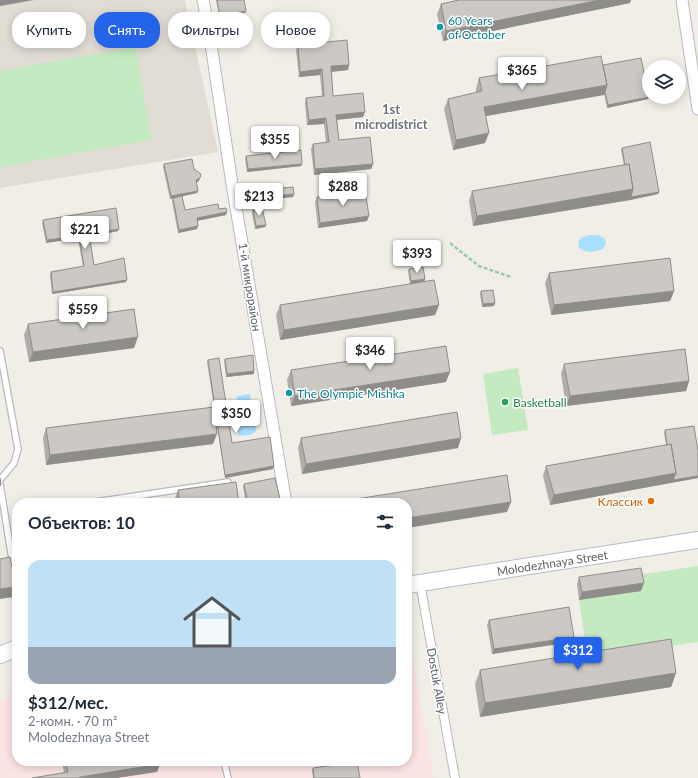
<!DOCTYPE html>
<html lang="ru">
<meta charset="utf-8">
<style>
body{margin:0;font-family:Lato,sans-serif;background:#f6f6f7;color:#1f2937;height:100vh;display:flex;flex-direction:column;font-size:15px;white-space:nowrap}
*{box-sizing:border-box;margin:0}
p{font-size:13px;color:#747a83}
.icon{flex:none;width:22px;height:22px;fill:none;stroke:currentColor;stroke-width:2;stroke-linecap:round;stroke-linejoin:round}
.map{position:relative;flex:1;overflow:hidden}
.panel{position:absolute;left:12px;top:498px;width:400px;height:268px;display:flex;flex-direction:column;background:#fff;border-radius:16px;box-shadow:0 2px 10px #0003}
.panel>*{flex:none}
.top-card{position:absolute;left:12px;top:12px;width:400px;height:36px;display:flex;gap:8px}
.controls{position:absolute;left:642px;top:60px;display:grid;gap:8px}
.controls a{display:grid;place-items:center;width:44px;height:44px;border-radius:50%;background:#fff;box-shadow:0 2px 10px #0003;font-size:20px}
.price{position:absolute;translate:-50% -34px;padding:0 9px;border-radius:4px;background:#fff;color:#222;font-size:13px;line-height:26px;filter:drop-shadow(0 1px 2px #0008)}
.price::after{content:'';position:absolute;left:50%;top:24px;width:12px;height:9px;margin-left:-6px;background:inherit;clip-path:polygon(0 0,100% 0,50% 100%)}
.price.current{background:#2563eb;color:#fff}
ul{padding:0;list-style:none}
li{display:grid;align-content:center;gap:8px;height:212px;padding:0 16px}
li+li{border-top:1px solid #e0e1e3}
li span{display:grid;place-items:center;height:124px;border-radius:12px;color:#555}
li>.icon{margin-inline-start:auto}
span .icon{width:72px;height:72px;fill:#fffc;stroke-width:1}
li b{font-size:17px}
h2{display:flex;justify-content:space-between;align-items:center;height:48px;padding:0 16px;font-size:17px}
.pill{padding:0 14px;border-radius:16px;background:#fff;box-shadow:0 2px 10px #0003;font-size:14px;line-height:36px}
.pill.current{background:#2563eb;color:#fff}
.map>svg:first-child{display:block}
.education{fill:#e1ddd5}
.medical{fill:#fde4e4}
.green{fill:#c4eac2}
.water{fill:#a9dfff}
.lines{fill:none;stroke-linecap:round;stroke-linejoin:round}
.service-casing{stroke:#b7babe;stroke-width:8}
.pedestrian-casing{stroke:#b7babe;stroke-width:10}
.minor-casing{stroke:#b7babe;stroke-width:13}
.secondary-casing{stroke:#b8bcc1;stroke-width:18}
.path{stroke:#9acca5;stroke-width:2.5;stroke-dasharray:4 2;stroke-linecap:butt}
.service{stroke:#fff;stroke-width:5.5}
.pedestrian{stroke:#fff;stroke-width:8}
.minor{stroke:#fff;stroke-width:11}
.secondary{stroke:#fff;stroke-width:16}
.wall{fill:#afada9}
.shaded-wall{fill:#8f8d89}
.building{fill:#ccc9c4;stroke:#8f8d89}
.culture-dot{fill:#0f9aa8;stroke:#fff;stroke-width:1.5}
.leisure-dot{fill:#2e9e5b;stroke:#fff;stroke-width:1.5}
.food-dot{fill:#e8710a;stroke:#fff;stroke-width:1.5}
.labels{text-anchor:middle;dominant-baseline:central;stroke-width:3;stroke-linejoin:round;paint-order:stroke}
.culture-label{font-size:12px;fill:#0d838f;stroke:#fff;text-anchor:start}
.street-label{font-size:12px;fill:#5e6368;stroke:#fff}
.leisure-label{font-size:12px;fill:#27864d;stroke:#fff;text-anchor:start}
.food-label{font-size:12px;fill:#c56008;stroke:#fff;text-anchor:end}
.neighbourhood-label{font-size:13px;font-weight:bold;fill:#6f757a;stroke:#fff}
</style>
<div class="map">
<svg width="698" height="778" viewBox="0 0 698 778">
<rect width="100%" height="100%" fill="#f1eee7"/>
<path class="education" d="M0,0H185L218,152L0,188Z"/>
<path class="medical" d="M407,626L434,778H0V700L17,692V761H407Z"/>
<path class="green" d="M135,47L152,140L0,167V71Z
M518,368L528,430L492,435L483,374Z
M698,566V642L588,658L579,600L640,591L638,575Z"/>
<path class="water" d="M589,235H598L604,238L606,243L603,249C595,252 587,254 579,248L578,242L581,238Z
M250,394L256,431L251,435L239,436L235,410L237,396Z"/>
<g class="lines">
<defs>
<path id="service" d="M0,351L18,449L14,463L0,480
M0,484L17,590
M89,503L228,482
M224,761L228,778"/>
<path id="pedestrian" d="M420,583L455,778"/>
<path id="minor" d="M203,0L209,31L232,184L286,503
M682,0L698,109"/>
<g id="secondary">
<path id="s1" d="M407,585L698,540"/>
<path d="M0,655L17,648"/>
</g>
</defs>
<use href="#service" class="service-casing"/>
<use href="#pedestrian" class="pedestrian-casing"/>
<use href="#minor" class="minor-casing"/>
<use href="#secondary" class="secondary-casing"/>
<path class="path" d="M450,243L479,266L511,277"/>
<use href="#service" class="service"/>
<use href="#pedestrian" class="pedestrian"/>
<use href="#minor" class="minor"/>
<use href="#secondary" class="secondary"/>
</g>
<path class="wall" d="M216,0H244L245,13L220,19Z
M630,3L443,41L437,14L441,4Z
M298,45L349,65L348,70L331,72L333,96L363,117L337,120L339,140L373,164L371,169L314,175L311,149L313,144L326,142L324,124L307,125L305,103L306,98L322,96L320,75L299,77L296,50Z
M603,65L649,97L648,99L607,108L604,94L486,116L485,143L453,150L444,109L448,99L476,93V89L479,78Z
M622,148L659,192L658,194L630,200L473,226L469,201L472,191L624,165L621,150Z
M246,156L302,164L301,166L247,172L245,159Z
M164,164L194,169L199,181L196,182L198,191L197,193L182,196L185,210L219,209L226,215L197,221L198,226L197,229L178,233L172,201L173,198L170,199L163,167Z
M254,191L294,194L293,197L254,201L253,194Z
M317,197L367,221L318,228L315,202Z
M253,210L266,225L265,227L255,229L252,213Z
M43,220L118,231L89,237L94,265L126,282L52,294L50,275L51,272L83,267L78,238L46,243L42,223Z
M409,269L425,279L424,281L439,305L435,315L280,340L276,315L280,305L410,284L408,271Z
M549,273L674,291L670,301L551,315L545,283Z
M481,291L494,306L482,307L480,294Z
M28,324L134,348L29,362L24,335Z
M225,359L254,371V374L226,377L224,361Z
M208,360L232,443L274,466L273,469L225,478L207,362Z
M564,364L689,381L686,391L566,406L561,374Z
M291,370L446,382L291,406L287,380Z
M46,428L213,444L46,465L43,438Z
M665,430L698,478L550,505L543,476L546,466L666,445L664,433Z
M301,438L458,448L302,474L298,448Z
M244,484L281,503H246L243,487Z
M178,490L239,503H173Z
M579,577L641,591L579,600L577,584Z
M489,620L574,637L572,642L492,654L487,625Z
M480,670L676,673L671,687L480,717L475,684Z
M62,761H159L160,764L157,772L64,773Z
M313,768L360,778H313L312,771Z"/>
<path class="shaded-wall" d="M0,0H34L0,6Z
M600,0H631L630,3L443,41L446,31Z
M246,11L245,13L220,19V16Z
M349,65L348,70L329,72L331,66Z
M322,69L320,75L299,77L300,72Z
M607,85L604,95L481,117L484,107Z
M649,97L648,99L607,108L608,105Z
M365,112L363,117L334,120L336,115Z
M326,118L324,124L307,125L309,120Z
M489,133L485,143L453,150L456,140Z
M302,164L301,166L247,172L248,169Z
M373,164L371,169L314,175L315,169Z
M200,178L199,181L195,183L196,180Z
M633,189L659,192L658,194L630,200L473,226L477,216Z
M198,191L197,193L170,199L171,196Z
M294,194L293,197L254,201L255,198Z
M227,212L226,215L196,221L197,218Z
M369,216L367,221L318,228L320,223Z
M266,225L265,227L255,229L256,226Z
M198,226L197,229L178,233L179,230Z
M119,229L118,231L88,237L89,234Z
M79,236L78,238L46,243L47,240Z
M425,279L424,282L410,284L411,281Z
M127,280L126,282L52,294L53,292Z
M674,291L670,301L551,315L554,305Z
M495,303L494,306L482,307L483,304Z
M439,305L435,315L280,340L284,330Z
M138,337L134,348L29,362L33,352Z
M254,371V374L226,377L227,374Z
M450,372L446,382L291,406L295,396Z
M689,381L686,391L566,406L570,396Z
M217,434L213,444L46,465L50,455Z
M461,438L458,448L302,474L306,464Z
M274,466L273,469L225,478V475Z
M676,473L698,476V478L550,505L554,495Z
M511,502L507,512L407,528V518Z
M644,583L641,591L579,600L582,592Z
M16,587L13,597L0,599V589Z
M574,637L572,642L492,654L494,649Z
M676,673L671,687L480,717L485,703Z
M273,761H286L272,764Z
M160,764L157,772L117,778H80V777Z"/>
<path class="building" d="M217,0H244L246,11L220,16Z
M459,0H600L446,31L441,4Z
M347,40L349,65L331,66L333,96L363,93L365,112L336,115L339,140L370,137L373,164L315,169L313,144L329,142L326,118L309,120L306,98L324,96L322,69L300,72L298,45Z
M601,56L607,85L484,107L489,133L456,140L448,99L482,91L479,78Z
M641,58L649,97L608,105L605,92L607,85L603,65Z
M650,142L659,192L631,197L633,189L629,164L625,165L622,148Z
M301,150L302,164L248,169L246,156Z
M192,159L194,169L201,174L200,178L196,180L198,191L171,196L164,164Z
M629,164L633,189L477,216L472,191Z
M293,187L294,194L255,198L254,191Z
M365,190L369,216L320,223L317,197Z
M182,196L185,210L218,204L219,209L226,208L227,212L197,218L198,226L179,230L173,198Z
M116,208L119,229L89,234L94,265L124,258L127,280L53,292L51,272L84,266L79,236L47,240L43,220Z
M262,208L266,225L256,226L253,210Z
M670,258L674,291L554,305L549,273Z
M423,267L425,279L411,281L409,269Z
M434,280L439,305L284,330L280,305Z
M493,290L495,303L483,304L481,291Z
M134,309L138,337L33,352L28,324Z
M446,346L450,372L295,396L291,370Z
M685,349L689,381L570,396L564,364Z
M253,355L254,371L227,374L225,359Z
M219,358L232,443L270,437L274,466L225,475L208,360Z
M214,407L217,434L50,455L46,428Z
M457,412L461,438L306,464L301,438Z
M694,426L698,451V476L673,480L676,473L671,444L667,445L665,430Z
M671,444L676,473L554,495L546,466Z
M507,475L511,502L407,518V503H331Z
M0,478L1,485L0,486Z
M275,478L281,503H248L244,484Z
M236,482L239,503H180L178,490Z
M10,557L16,587L0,589V559Z
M641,568L644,583L582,592L579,577Z
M569,607L574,637L494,649L489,620Z
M671,639L676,673L485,703L480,670Z
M66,761H159L160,764L80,777V778H32L68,772Z
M357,762L360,778H314L313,768Z"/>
<g class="culture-dot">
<circle cx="440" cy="27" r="4"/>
<circle cx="289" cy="393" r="4"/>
</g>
<circle class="leisure-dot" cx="505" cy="402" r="4"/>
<circle class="food-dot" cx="651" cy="501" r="4"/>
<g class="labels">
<g class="culture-label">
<text x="448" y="20">60 Years<tspan x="448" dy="14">of October</tspan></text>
<text x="297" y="393">The Olympic Mishka</text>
</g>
<g class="street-label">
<text transform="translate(250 287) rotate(81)">1-й микрорайон</text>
<text stroke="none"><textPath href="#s1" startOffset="147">Molodezhnaya Street</textPath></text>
<text transform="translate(437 681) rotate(80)">Dostuk Alley</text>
</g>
<g class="leisure-label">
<text x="513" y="402">Basketball</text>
</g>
<g class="food-label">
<text x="643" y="501">Классик</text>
</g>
<g class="neighbourhood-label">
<text x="391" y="109">1st<tspan x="391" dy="15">microdistrict</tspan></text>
</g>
</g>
</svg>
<div class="controls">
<a><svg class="icon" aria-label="layers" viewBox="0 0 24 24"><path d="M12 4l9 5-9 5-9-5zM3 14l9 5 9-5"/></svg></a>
</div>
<b class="price" style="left:522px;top:91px">$365</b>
<b class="price" style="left:275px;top:160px">$355</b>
<b class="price" style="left:343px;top:207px">$288</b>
<b class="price" style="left:259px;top:217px">$213</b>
<b class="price" style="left:85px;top:250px">$221</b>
<b class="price" style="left:417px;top:274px">$393</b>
<b class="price" style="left:83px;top:330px">$559</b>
<b class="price" style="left:370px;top:371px">$346</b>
<b class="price" style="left:236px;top:434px">$350</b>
<b class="price current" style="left:578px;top:671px">$312</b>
<div class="top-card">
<a class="pill">Купить</a>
<a class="pill current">Снять</a>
<a class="pill">Фильтры</a>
<a class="pill">Новое</a>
</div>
<section class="panel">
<h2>Объектов: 10<svg class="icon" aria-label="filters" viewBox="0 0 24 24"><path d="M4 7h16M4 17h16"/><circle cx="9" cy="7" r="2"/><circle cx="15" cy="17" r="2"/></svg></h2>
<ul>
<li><span style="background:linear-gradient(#bfe0f5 70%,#9aa5b1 0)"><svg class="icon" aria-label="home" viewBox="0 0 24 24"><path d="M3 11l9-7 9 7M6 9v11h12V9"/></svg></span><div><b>$312/мес.</b><p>2-комн. · 70 m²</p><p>Molodezhnaya Street</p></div></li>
</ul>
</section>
</div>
